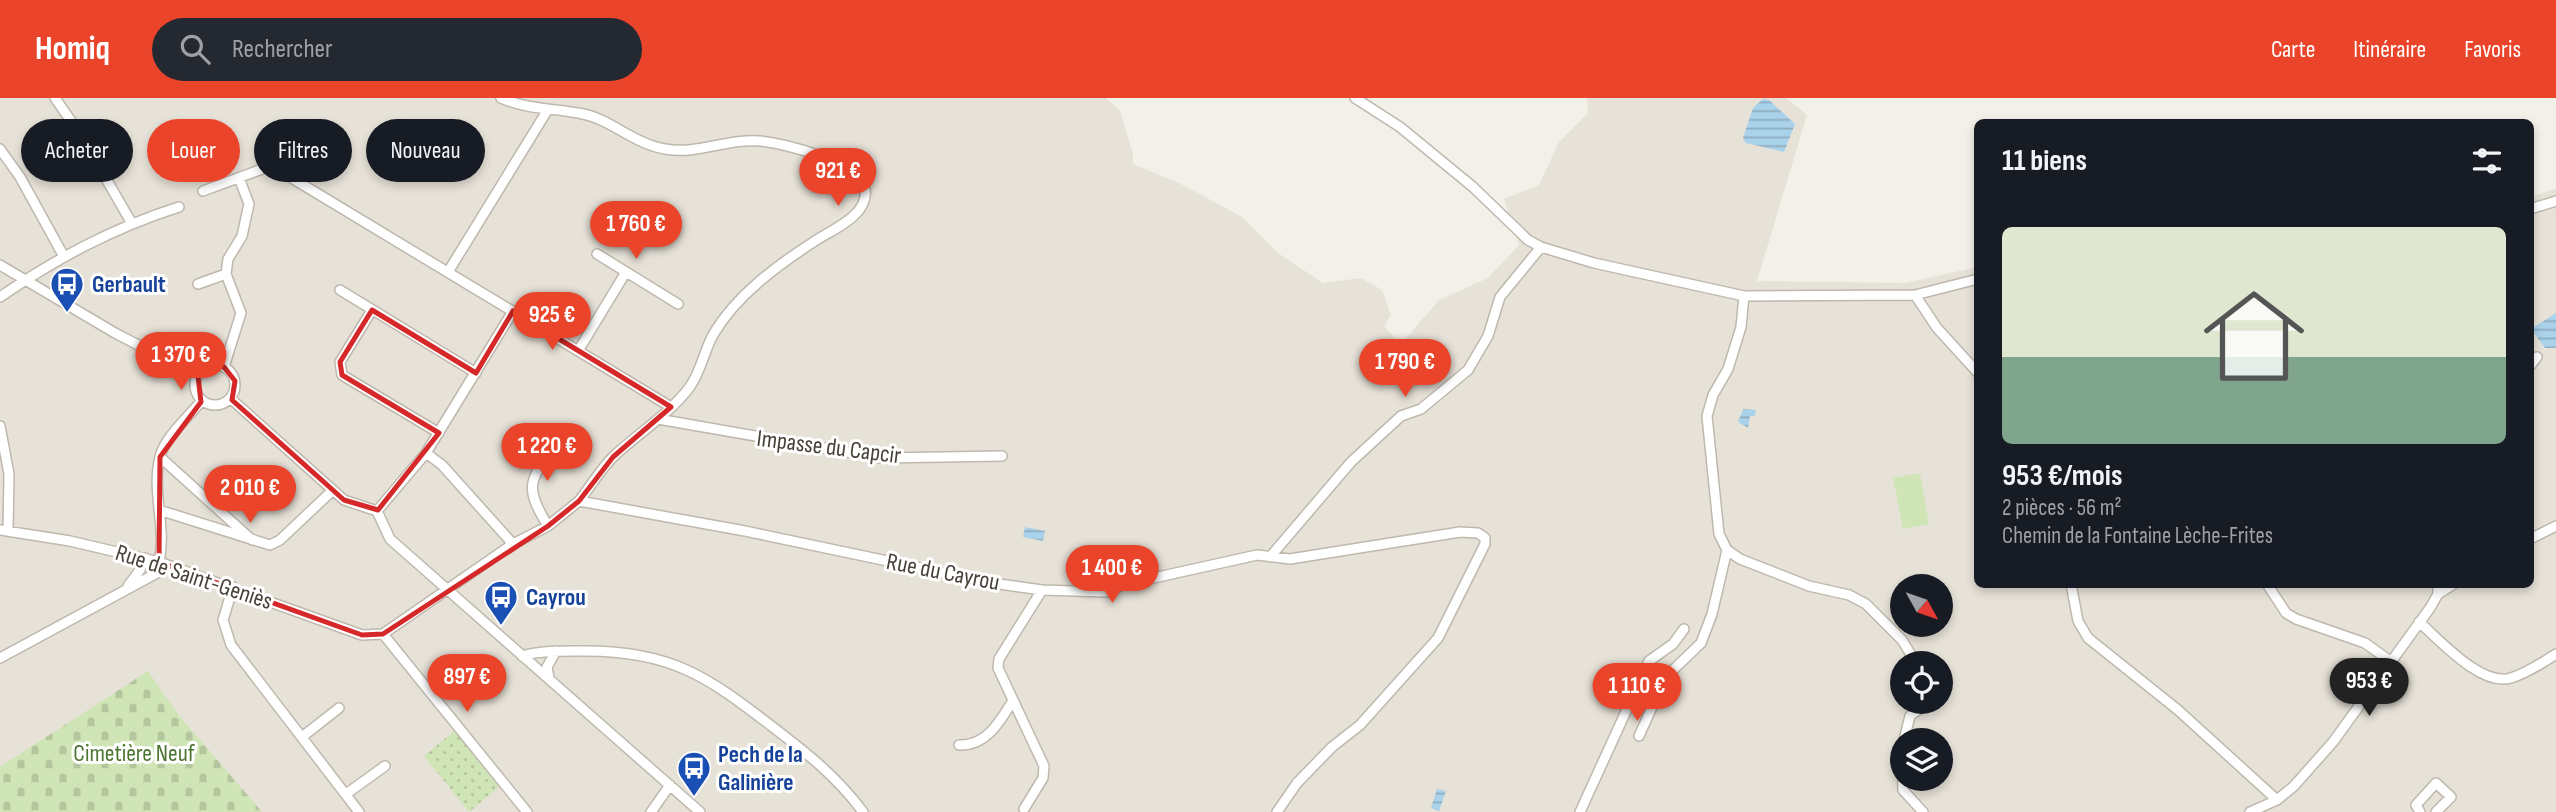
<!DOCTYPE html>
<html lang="fr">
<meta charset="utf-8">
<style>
body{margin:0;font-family:"Sofia Sans Condensed",sans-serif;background:#242831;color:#f1f3f6;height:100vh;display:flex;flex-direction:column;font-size:26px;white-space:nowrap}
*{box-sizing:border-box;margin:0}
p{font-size:23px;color:#9ea1a6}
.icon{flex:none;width:38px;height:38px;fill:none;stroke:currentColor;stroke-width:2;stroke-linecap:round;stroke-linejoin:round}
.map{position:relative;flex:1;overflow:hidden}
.panel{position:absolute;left:1974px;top:21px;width:560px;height:469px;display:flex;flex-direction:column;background:#171b24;border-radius:10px;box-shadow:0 4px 10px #0003}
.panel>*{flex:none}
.banner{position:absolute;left:21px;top:21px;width:665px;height:63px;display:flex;gap:14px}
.needle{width:46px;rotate:130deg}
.controls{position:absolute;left:1890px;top:476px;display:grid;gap:14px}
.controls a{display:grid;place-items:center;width:63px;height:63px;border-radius:50%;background:#171b24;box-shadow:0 4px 10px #0003;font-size:35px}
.price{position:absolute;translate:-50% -60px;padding:0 16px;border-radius:24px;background:#ea442a;color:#fff;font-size:23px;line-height:46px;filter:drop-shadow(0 2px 4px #0008)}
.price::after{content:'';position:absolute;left:50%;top:42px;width:21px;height:16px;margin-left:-10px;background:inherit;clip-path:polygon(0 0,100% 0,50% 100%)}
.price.on{background:#222;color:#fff}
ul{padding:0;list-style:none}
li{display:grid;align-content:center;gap:14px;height:371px;padding:0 28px}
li+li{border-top:2px solid #363941}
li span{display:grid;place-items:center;height:217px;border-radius:10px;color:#555}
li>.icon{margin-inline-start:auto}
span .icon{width:126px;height:126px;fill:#fffc;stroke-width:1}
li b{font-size:30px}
h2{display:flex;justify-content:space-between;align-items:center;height:84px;padding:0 28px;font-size:30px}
.chip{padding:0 24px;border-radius:32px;background:#171b24;box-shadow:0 4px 10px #0003;font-size:24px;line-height:63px}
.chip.on{background:#ea442a;color:#fff}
header{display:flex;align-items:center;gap:42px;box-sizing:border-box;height:98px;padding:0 35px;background:#ea442a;color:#fff}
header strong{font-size:33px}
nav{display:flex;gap:38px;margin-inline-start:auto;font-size:24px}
.search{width:490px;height:63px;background:#242831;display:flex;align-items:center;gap:18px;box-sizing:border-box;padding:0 24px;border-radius:38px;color:#9ea1a6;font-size:26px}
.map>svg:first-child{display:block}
.residential{fill:#e7e2d8;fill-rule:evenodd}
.grass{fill:url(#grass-dots)}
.cemetery{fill:url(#cemetery-stones)}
.pitch{fill:#d0e5b6}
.water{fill:url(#water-rules)}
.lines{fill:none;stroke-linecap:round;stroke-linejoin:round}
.street-casing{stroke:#beb8ad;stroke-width:12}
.street{stroke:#fff;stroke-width:9}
.marked{fill:none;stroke:#d62828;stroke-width:5;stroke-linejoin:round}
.labels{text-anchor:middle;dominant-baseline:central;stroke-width:6;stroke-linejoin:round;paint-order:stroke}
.transit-label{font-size:24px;font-weight:bold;fill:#164399;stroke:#fff;text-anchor:start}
.street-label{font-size:24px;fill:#474138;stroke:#fff}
.park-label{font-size:24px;fill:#4b752f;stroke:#fff}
</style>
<header>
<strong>Homiq</strong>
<div class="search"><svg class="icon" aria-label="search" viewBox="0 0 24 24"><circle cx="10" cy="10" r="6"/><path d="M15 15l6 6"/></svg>Rechercher</div>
<nav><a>Carte</a><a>Itinéraire</a><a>Favoris</a></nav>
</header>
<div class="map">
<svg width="2556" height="714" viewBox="0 0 2556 714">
<defs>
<pattern id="grass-dots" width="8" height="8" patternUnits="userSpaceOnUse" patternTransform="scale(1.75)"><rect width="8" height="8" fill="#d0e5b6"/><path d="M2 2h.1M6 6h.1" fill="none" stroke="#b4c69d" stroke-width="1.8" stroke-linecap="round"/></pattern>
<pattern id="cemetery-stones" width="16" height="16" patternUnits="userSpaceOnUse" patternTransform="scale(1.75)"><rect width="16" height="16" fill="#d0e5b6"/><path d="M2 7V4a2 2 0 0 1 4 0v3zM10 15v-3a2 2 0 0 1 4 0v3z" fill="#b4c69d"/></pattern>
<pattern id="water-rules" width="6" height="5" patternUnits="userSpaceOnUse" patternTransform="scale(1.75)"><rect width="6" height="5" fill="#abd2eb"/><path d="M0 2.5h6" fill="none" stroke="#8dacbf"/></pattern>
</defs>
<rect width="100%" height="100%" fill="#f3f0ea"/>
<path class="residential" d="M0,0H1106L1120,13L1133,56V66L1181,86L1242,119L1278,155L1323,185L1361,180L1382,192L1391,217L1384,228L1401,246L1439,202L1488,180L1519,147L1504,101L1539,87L1559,44L1588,15L1587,0H1786L1807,17L1757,183L1905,185L1977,169L1978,486H2530L2531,99L2556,90V714H0ZM1902,488H1941V527H1902ZM1902,565H1941V604H1902ZM1902,642H1941V681H1902Z"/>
<path class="grass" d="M454,633L499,689L469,714L424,658Z"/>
<path class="cemetery" d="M148,573L177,615L262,714H0V669Z"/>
<path class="pitch" d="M1920,375L1929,426L1903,431L1893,380Z"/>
<path class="water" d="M1763,1L1769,2L1795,26L1784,54L1746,45L1743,40L1753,10Z
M2556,215V250H2545L2531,231Z
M1743,311L1756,312L1755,318H1750L1748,330L1738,324Z
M1025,429L1045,433L1043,443L1023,439Z
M1437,691L1446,693L1439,713L1431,710Z"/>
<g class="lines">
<defs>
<path id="street" d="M55,0L82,39L131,124
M501,0C529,12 554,10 583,16C610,21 634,46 665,51C698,57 728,40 760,43C784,45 861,65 865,91C869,116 836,130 818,141C779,166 736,197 713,237C704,253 701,274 689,290C669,316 639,335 615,357C601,370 591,388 579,403
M1355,0L1400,29L1473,89L1528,142L1541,149L1594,165L1744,198L1915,197L1978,181
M0,51L20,79L63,157
M290,79L671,309
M203,93L273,67L264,40
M2530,111L2556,103
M597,156L678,206
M0,167L115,235L198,278
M448,174L547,13
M198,186L226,176
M340,192L476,275
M1915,197L1937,230L1978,275
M1744,198L1741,229L1728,271L1713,297L1707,318L1719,436L1727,452L1740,461L1809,488L1849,497L1866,506L1902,542L1916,565
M0,199C57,160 113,130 179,109
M372,212L340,264L342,277L439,335
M578,253L626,174
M195 287a20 20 0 1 1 40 0a20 20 0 1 1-40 0Z
M2530,268L2537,259
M224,269L241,215L226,176L228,161L242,138L249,106L239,80
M230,300L344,402L377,413L390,441L700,714
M658,321L881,360L1002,358
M0,328L9,376L8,433
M426,355L442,367L513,446
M160,359L252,442
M159,412L270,447L280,442L333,392
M377,413L426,355L513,213
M548,428C522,386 531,382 557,344
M0,432L70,443L159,464L362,537L383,536
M2530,441L2556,428
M1270,459L1351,364L1401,318L1421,311L1468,272L1488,238L1500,199L1541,149
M159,464C167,429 151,394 160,359C165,338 189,319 202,302
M2071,486L2078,523L2088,540L2178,612L2277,702
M2267,486L2286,515L2296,521L2365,545L2390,563
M128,488L140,472L145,460
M233,489L223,522L231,547L359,714
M2438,496L2454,486
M2419,524C2440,542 2481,589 2511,580C2527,575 2542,565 2556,556
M383,536L513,446L548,428L579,403L745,433L992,485L1042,492L1106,494L1122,487L1257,457L1290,461L1460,434L1478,435L1485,440V446L1438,540L1360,627L1332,649L1297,685L1277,714
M383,536L527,714
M522,558C542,552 565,553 586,553C672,553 708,579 774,630C808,656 838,680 863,714
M0,560L157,475L162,465
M549,580L547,569L556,553
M1639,638L1662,587L1671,574L1701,545L1712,516L1727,452
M302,639L339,610
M1904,642L1910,618L1929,604
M959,647C986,648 999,625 1012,604
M1902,658L1903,692L1923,714
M346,696L385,668
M1024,711L1043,680L1044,668L998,570L999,561L1042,492
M651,714L670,687
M1580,714L1649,563L1673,546L1684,531
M2250,714L2277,702L2294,688L2333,644L2430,510L2438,496V486
M2420,714L2416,707L2436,685L2451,699L2436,714"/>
</defs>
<use href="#street" class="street-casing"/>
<use href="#street" class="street"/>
</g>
<path class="marked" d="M372,212L476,275L513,213L671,309L613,359L579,403L548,428L383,536L362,537L159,464L160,359L201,304L198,278L212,268L224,269L235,283L232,302L344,402L378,412L439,335L342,277L340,264Z"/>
<defs>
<symbol id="bus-pin" viewBox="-11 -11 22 30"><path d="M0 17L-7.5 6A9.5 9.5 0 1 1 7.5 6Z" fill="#1a4fb4" stroke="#fff"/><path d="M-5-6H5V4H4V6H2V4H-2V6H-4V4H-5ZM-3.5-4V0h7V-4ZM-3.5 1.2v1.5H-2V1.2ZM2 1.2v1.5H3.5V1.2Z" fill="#fff"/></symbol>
</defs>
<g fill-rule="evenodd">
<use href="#bus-pin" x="48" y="167" width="38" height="52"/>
<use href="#bus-pin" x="482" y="480" width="38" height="52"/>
<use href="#bus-pin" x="675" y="651" width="38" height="52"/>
</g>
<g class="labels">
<g class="transit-label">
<text x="92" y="186">Gerbault</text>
<text x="526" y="499">Cayrou</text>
<text x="718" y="656">Pech de la<tspan x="718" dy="28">Galinière</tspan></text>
</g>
<g class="street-label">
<text transform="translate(829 349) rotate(7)">Impasse du Capcir</text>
<text transform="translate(943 474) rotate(11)">Rue du Cayrou</text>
<text transform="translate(194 479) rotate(18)">Rue de Saint-Geniès</text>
</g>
<g class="park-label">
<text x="134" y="655">Cimetière Neuf</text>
</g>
</g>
</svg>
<div class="controls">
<a><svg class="needle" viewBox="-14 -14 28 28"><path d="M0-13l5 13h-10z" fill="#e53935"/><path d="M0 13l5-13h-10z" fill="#9ea1a6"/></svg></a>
<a><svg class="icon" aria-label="locate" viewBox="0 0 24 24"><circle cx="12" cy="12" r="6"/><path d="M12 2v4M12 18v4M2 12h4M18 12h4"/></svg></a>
<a><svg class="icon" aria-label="layers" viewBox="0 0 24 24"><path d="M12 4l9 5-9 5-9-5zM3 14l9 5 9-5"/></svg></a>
</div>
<b class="price" style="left:838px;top:110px">921 €</b>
<b class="price" style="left:636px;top:163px">1 760 €</b>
<b class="price" style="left:552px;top:254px">925 €</b>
<b class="price" style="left:181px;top:294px">1 370 €</b>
<b class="price" style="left:1405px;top:301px">1 790 €</b>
<b class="price" style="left:547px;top:385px">1 220 €</b>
<b class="price" style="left:250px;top:427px">2 010 €</b>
<b class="price" style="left:1112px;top:507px">1 400 €</b>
<b class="price" style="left:467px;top:616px">897 €</b>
<b class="price on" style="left:2369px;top:620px">953 €</b>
<b class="price" style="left:1637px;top:625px">1 110 €</b>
<div class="banner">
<a class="chip">Acheter</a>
<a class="chip on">Louer</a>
<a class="chip">Filtres</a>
<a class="chip">Nouveau</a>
</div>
<section class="panel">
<h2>11 biens<svg class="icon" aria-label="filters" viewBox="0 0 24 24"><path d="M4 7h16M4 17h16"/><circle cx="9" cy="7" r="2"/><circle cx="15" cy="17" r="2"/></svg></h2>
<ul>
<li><span style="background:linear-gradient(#dfe7d0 60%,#7fa58c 0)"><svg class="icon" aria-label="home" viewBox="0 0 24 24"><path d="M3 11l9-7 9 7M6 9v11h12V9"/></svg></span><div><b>953 €/mois</b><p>2 pièces · 56 m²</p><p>Chemin de la Fontaine Lèche-Frites</p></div></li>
</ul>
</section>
</div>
